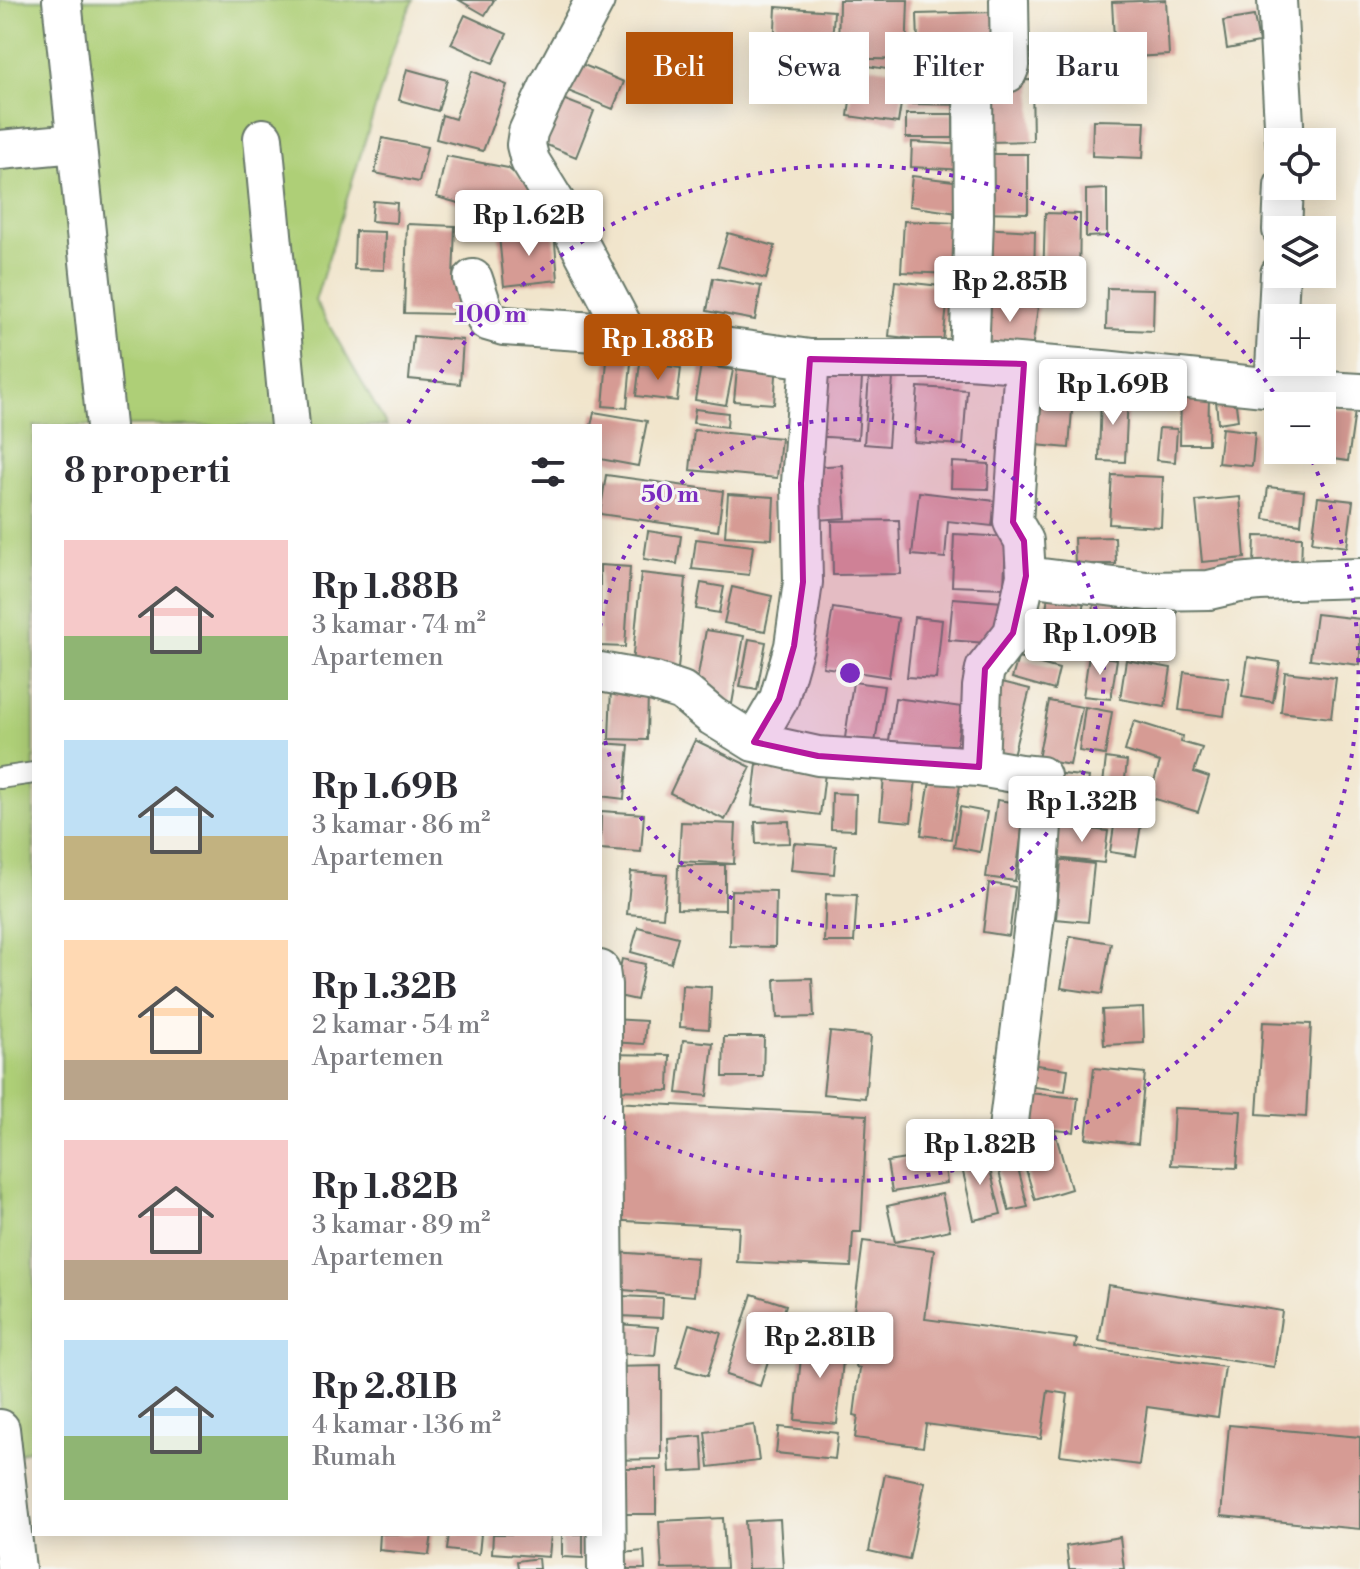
<!DOCTYPE html>
<html lang="id">
<meta charset="utf-8">
<style>
body{margin:0;font-family:"Libre Bodoni",serif;background:#f2f2f3;color:#2b2b33;height:100vh;display:flex;flex-direction:column;font-size:30px;white-space:nowrap}
*{box-sizing:border-box;margin:0}
p{font-size:26px;color:#7c7c81}
.icon{flex:none;width:44px;height:44px;fill:none;stroke:currentColor;stroke-width:2;stroke-linecap:round;stroke-linejoin:round}
.map{position:relative;flex:1;overflow:hidden}
.side{position:absolute;left:32px;top:424px;width:570px;height:1112px;display:flex;flex-direction:column;background:#fff;border-radius:0px;box-shadow:0 4px 20px #0003}
.side>*{flex:none}
.hud{position:absolute;left:626px;top:32px;width:614px;height:72px;display:flex;gap:16px}
.controls{position:absolute;left:1264px;top:128px;display:grid;gap:16px}
.controls a{display:grid;place-items:center;width:72px;height:72px;border-radius:0px;background:#fff;box-shadow:0 4px 20px #0003;font-size:40px}
.price{position:absolute;translate:-50% -68px;padding:0 18px;border-radius:8px;background:#fff;color:#222;font-size:26px;line-height:52px;filter:drop-shadow(0 2px 4px #0008)}
.price::after{content:'';position:absolute;left:50%;top:48px;width:24px;height:18px;margin-left:-12px;background:inherit;clip-path:polygon(0 0,100% 0,50% 100%)}
.price.current{background:#b45309;color:#fff}
ul{padding:0;list-style:none}
li{display:flex;align-items:center;gap:24px;height:200px;padding:0 32px}
li span{display:grid;place-items:center;flex:none;width:224px;height:160px;border-radius:0px;color:#555}
li>.icon{margin-inline-start:auto}
span .icon{width:96px;height:96px;fill:#fffc;stroke-width:1}
li b{font-size:34px}
h2{display:flex;justify-content:space-between;align-items:center;height:96px;padding:0 32px;font-size:34px}
.pill{padding:0 28px;border-radius:0px;background:#fff;box-shadow:0 4px 20px #0003;font-size:28px;line-height:72px}
.pill.current{background:#b45309;color:#fff}
.map>svg:first-child{display:block}
.green{fill:#aecf77;stroke:#668656;stroke-width:2}
.building{fill:#d69b94}
.lines{fill:none;stroke-linecap:round;stroke-linejoin:round}
.lane-casing{stroke:#687869;stroke-width:24}
.street-casing{stroke:#687869;stroke-width:42}
.lane{stroke:#fff;stroke-width:20}
.street{stroke:#fff;stroke-width:38}
.marked{fill:#b5179e;fill-opacity:0.2;stroke:#b5179e;stroke-width:6;stroke-linejoin:round}
.ring{fill:none;stroke:#7b2cbf;stroke-width:4;stroke-dasharray:4 8}
.centre{fill:#7b2cbf;stroke:#f6f6f2;stroke-width:4}
.ring-label{font-size:24px;text-anchor:middle;font-weight:bold;fill:#7b2cbf;stroke:#f6f6f2;stroke-width:6;stroke-linejoin:round;paint-order:stroke}
</style>
<div class="map">
<svg width="1360" height="1569" viewBox="0 0 1360 1569">
<rect width="100%" height="100%" fill="#f6f6f2"/>
<filter id="ink" filterUnits="userSpaceOnUse"><feTurbulence type="fractalNoise" baseFrequency=".0125" numOctaves="2"/><feDisplacementMap in="SourceGraphic" scale="16" xChannelSelector="R" yChannelSelector="G"/><feConvolveMatrix kernelMatrix="1 2 1 2 8 2 1 2 1" color-interpolation-filters="sRGB"/></filter>
<filter id="wash" filterUnits="userSpaceOnUse"><feTurbulence type="fractalNoise" baseFrequency=".006" numOctaves="4" result="noise"/><feDisplacementMap in="SourceGraphic" scale="32" xChannelSelector="R" yChannelSelector="G"/><feGaussianBlur stdDeviation="1.8" result="paint"/><feColorMatrix in="noise" values="0 0 0 0 0 0 0 0 0 0 0 0 0 0 0 0 0 1.4 0 .05"/><feComposite in="paint" operator="in"/></filter>
<g filter="url(#wash)">
<rect width="100%" height="100%" fill="#f1e5cc"/>
<path class="green" d="M0,0H413L397,38L315,301L387,426H34V1447L0,1462Z"/>
<g id="blocks">
<path class="building" d="M459,0H494L485,15Z
M839,0H908L906,60L838,58Z
M1166,0L1169,55L1115,58L1112,2Z
M776,7L834,11L830,77L773,75Z
M997,12L999,67L919,69L917,14Z
M465,15L507,34L493,63L451,44Z
M1254,16L1259,43L1227,49L1223,21Z
M579,63L624,82L613,109L568,91Z
M855,64L906,72L898,123L848,116Z
M407,69L447,80L438,111L399,100Z
M472,71L507,85L483,151L436,139L442,115L455,119Z
M911,79L966,80L965,105L910,104Z
M1032,80L1033,141L987,142V81Z
M560,98L594,111L576,157L542,143Z
M906,114H953V138H906Z
M1093,120L1145,121L1143,158L1092,156Z
M382,138L427,147L419,182L375,173Z
M912,142L968,145L966,170L911,167Z
M979,154H1028V213L978,212Z
M446,156L508,168L539,195L522,221L437,197Z
M912,176L962,182L958,213L909,206Z
M1107,189V236L1086,237V190Z
M373,201L397,203L396,223L371,221Z
M1045,213L1080,214L1079,285L1043,284Z
M904,221L957,223L954,274L901,272Z
M407,224L455,226L453,279H467V313H452V314L404,313Z
M980,228L1035,231L1034,283L994,285L993,269L1030,267L978,264Z
M355,231L385,232L384,270L354,269Z
M554,231L558,280L504,286L499,236Z
M728,233L775,246L766,279L718,266Z
M713,278L761,286L755,320L707,311Z
M895,281L949,287L943,342L889,336Z
M1107,288L1154,289L1153,331L1106,329Z
M987,300L1038,307L1032,349L981,342Z
M413,336L463,340L460,384L409,379Z
M608,349L632,351L627,408L603,406Z
M738,359L777,361L774,404L734,401Z
M640,363L681,368L677,401L636,396Z
M701,365L733,370L726,405L695,400Z
M816,375L862,378L858,439L812,436Z
M869,376L893,378L888,446L864,444Z
M1029,382L1074,385L1069,448L1024,444Z
M918,387L967,390L963,445L914,442Z
M1101,393L1128,394L1125,462L1099,461Z
M1181,395H1209L1208,444H1180Z
M1235,398L1238,420L1218,423L1216,400Z
M1326,407L1355,411L1348,461L1319,457L1320,450H1322Z
M695,409L728,413L727,427L693,423Z
M594,412L647,421L638,466L600,459V426H591Z
M1159,428L1177,429L1175,462L1156,460Z
M1222,428L1255,432L1252,466L1218,463Z
M694,430L781,438L777,478L690,470Z
M952,462L989,464L988,489L951,488Z
M842,465L846,518L816,520L812,467Z
M606,475L723,491L718,531L600,514Z
M1112,475L1163,477L1161,527L1109,524Z
M1268,487L1304,491L1301,524L1264,519Z
M919,492L995,501L992,526L948,521L945,558L912,555Z
M728,494L774,497L772,539L725,536Z
M1240,497L1245,558L1202,562L1196,501Z
M1318,497L1353,501L1347,547L1312,542Z
M899,520L901,574L833,575L832,521Z
M648,531L681,536L677,564L644,559Z
M954,534L1006,537L1004,588L952,586Z
M1255,536L1302,537L1301,568L1254,566Z
M1115,537L1116,564H1075L1074,538Z
M696,539L753,546L749,575L692,569Z
M600,565L630,567L625,647L600,646Z
M641,573L686,578L678,669L632,664Z
M701,583L724,587L719,613L696,609Z
M732,587L772,596L765,631L724,623Z
M1096,591L1130,595L1120,656L1087,651Z
M1048,594L1084,598L1078,650L1042,645Z
M953,598L1003,602L999,644L949,640Z
M1138,600L1178,604L1171,660L1131,655Z
M833,608L898,618L889,677L823,667Z
M1316,614L1360,619V665L1310,659Z
M914,617L942,620L936,679L907,677Z
M706,630L744,636L732,704L694,698Z
M749,639L766,642L757,690L740,687Z
M1089,655L1117,659L1111,699L1083,696Z
M1248,657L1280,662L1273,702L1242,697Z
M1018,658L1059,669L1054,690L1012,678Z
M1126,660L1171,668L1165,707L1120,699Z
M1184,672L1229,678L1224,716L1179,710Z
M1285,672L1336,678L1331,718L1281,712Z
M853,682L884,686L875,743L845,738Z
M1002,682L1030,689L1013,755L985,749Z
M611,687L648,689L647,740L609,739Z
M895,698L962,707L956,750L889,741Z
M1049,701L1082,707L1070,765L1038,759Z
M1085,707L1112,712L1105,755L1079,751Z
M1134,721L1182,736L1181,742L1202,748L1194,772L1209,777L1198,812L1152,798L1154,791H1151L1160,762L1125,751Z
M695,740L751,767L725,820L670,793Z
M600,743L629,745L624,799L600,796Z
M1106,758L1127,761L1123,796L1102,793Z
M757,764L825,773L820,815L752,806Z
M885,767L917,771L911,822L880,819Z
M1053,773L1089,777L1084,813L1049,809Z
M930,780L960,785L951,839L921,835Z
M832,793L856,794L855,830L831,829Z
M997,800L1026,804L1015,881L986,877Z
M960,807L987,812L980,852L954,847Z
M1117,807L1143,811L1136,856L1110,852Z
M601,811L644,814L641,852L600,849Z
M789,821L790,843L756,844L755,822Z
M681,822L736,824L734,864L679,861Z
M1059,826L1108,831L1104,863L1056,858Z
M794,843L836,846L834,874L791,870Z
M1061,860L1094,864L1088,922L1056,919Z
M678,865H725V910L677,909Z
M631,872L667,875L663,917L627,914Z
M989,883L1015,887L1009,936L983,932Z
M731,890L776,891L775,947L730,946Z
M826,894L857,895L854,942H824Z
M638,927L678,937L671,963L631,952Z
M1070,936L1111,943L1102,994L1061,988Z
M622,959L645,964L637,1000L614,995Z
M812,978L814,1017L777,1018L775,979Z
M682,985L711,987L709,1029L680,1027Z
M1143,1008L1144,1043L1104,1045L1102,1010Z
M611,1019L646,1021L644,1044L610,1042Z
M1263,1022L1311,1024L1306,1117L1257,1114Z
M830,1032L871,1036L865,1098L823,1094Z
M724,1037H764L763,1077H723Z
M683,1040L713,1043L707,1096L677,1093Z
M604,1054L670,1055L669,1091L603,1090Z
M1021,1063L1068,1069L1065,1091L1018,1085Z
M1094,1068L1145,1073L1138,1144L1086,1138Z
M1029,1093L1078,1098L1074,1132L1025,1127Z
M613,1102L867,1115L861,1232H853L851,1267L737,1262L739,1227L607,1220Z
M1174,1108L1241,1111L1237,1168L1171,1165Z
M1055,1132L1071,1189L1035,1200L1018,1142Z
M943,1153L947,1183L892,1192L887,1162Z
M986,1153L1001,1214L974,1220L960,1159Z
M1015,1156L1028,1207L1009,1211L996,1160Z
M942,1194L950,1230L895,1242L887,1206Z
M863,1241L934,1250L925,1319L1077,1339L1075,1347L1225,1367L1218,1417L1147,1407L1139,1465L1060,1455L1068,1394L1048,1391L1041,1439L926,1424L923,1447L855,1438L858,1416L854,1415L860,1368L856,1367L858,1352L849,1350Z
M615,1252L697,1258L694,1296L612,1289Z
M1108,1285L1282,1311L1274,1367L1099,1341Z
M752,1294L786,1305L760,1386L726,1375Z
M621,1296L663,1298L662,1318L620,1316Z
M617,1324L658,1327L655,1356L615,1353Z
M689,1324L721,1333L707,1376L676,1367Z
M803,1336L845,1339L837,1424L795,1420Z
M661,1366V1459L610,1460L609,1367Z
M754,1425L759,1461L709,1467L705,1432Z
M1229,1425L1360,1437V1529L1221,1516Z
M779,1427L838,1433L835,1459L776,1453Z
M702,1436L704,1470L670,1472L668,1439Z
M615,1468H656V1514H614Z
M885,1474L925,1482L909,1560L869,1551Z
M723,1518L726,1568L662,1569L659,1521Z
M780,1519L783,1568L748,1569L745,1521Z
M380,1534H432L429,1555L379,1550Z
M449,1534H481L479,1554L447,1550Z
M493,1534H551L549,1557L492,1553Z
M562,1534H583V1558L562,1557Z
M1120,1537L1124,1569H1069L1066,1546Z
M644,1551L645,1569H610L609,1554Z
M538,1558L539,1569H518L517,1561Z"/>
</g>
</g>
<g filter="url(#ink)">
<use href="#blocks" fill-opacity="0" stroke="#687869" stroke-width="2"/>
<g class="lines">
<defs>
<path id="lane" d="M0,778L34,773"/>
<path id="street" d="M62,0L106,426
M595,0L550,84L528,132L526,145L530,161L570,226L627,334
M1277,0L1285,142
M263,138L290,426
M0,150L76,143
M1282,230L1284,186
M473,279L487,321L504,326L627,334L810,359H969L1103,370L1274,388L1360,393
M969,359L974,219L973,83L974,80L978,78L1007,73L1010,66L1009,0
M1274,388L1280,274
M1026,576L1147,591L1209,590L1239,583L1259,581L1360,578
M600,672L655,682L682,691L712,716L754,742L818,756L979,767L1020,774L1041,776L1044,798L1036,908L1008,1129
M754,742L779,699L794,646L803,582L801,483L810,359
M979,767L982,687L985,669L1013,633L1026,576L1024,541L1013,522L1024,364
M600,970L602,985V1122L607,1569
M0,1429L16,1569"/>
</defs>
<use href="#lane" class="lane-casing"/>
<use href="#street" class="street-casing"/>
<use href="#lane" class="lane"/>
<use href="#street" class="street"/>
</g>
</g>
<path class="marked" d="M810,359L1024,364L1013,522L1024,541L1026,576L1013,633L985,669L979,767L818,756L754,742L779,699L794,646L803,582L801,483Z"/>
<g class="ring">
<path d="M600 627A254 254 0 1 1 600 719"/>
<path d="M408 423A508 508 0 0 1 1281 404M1307 450A508 508 0 0 1 604 1117"/>
</g>
<circle cx="850" cy="673" r="12" class="centre"/>
<g class="ring-label">
<text x="491" y="322">100 m</text>
<text x="670" y="502">50 m</text>
</g>
</svg>
<div class="controls">
<a><svg class="icon" aria-label="locate" viewBox="0 0 24 24"><circle cx="12" cy="12" r="6"/><path d="M12 2v4M12 18v4M2 12h4M18 12h4"/></svg></a>
<a><svg class="icon" aria-label="layers" viewBox="0 0 24 24"><path d="M12 4l9 5-9 5-9-5zM3 14l9 5 9-5"/></svg></a>
<a>+</a>
<a>−</a>
</div>
<b class="price" style="left:529px;top:258px">Rp 1.62B</b>
<b class="price" style="left:1010px;top:324px">Rp 2.85B</b>
<b class="price current" style="left:658px;top:382px">Rp 1.88B</b>
<b class="price" style="left:1113px;top:427px">Rp 1.69B</b>
<b class="price" style="left:1100px;top:677px">Rp 1.09B</b>
<b class="price" style="left:1082px;top:844px">Rp 1.32B</b>
<b class="price" style="left:980px;top:1187px">Rp 1.82B</b>
<b class="price" style="left:820px;top:1380px">Rp 2.81B</b>
<div class="hud">
<a class="pill current">Beli</a>
<a class="pill">Sewa</a>
<a class="pill">Filter</a>
<a class="pill">Baru</a>
</div>
<section class="side">
<h2>8 properti<svg class="icon" aria-label="filters" viewBox="0 0 24 24"><path d="M4 7h16M4 17h16"/><circle cx="9" cy="7" r="2"/><circle cx="15" cy="17" r="2"/></svg></h2>
<ul>
<li><span style="background:linear-gradient(#f6c9c9 60%,#8fb573 0)"><svg class="icon" aria-label="home" viewBox="0 0 24 24"><path d="M3 11l9-7 9 7M6 9v11h12V9"/></svg></span><div><b>Rp 1.88B</b><p>3 kamar · 74 m²</p><p>Apartemen</p></div></li>
<li><span style="background:linear-gradient(#bfe0f5 60%,#c2b280 0)"><svg class="icon" aria-label="home" viewBox="0 0 24 24"><path d="M3 11l9-7 9 7M6 9v11h12V9"/></svg></span><div><b>Rp 1.69B</b><p>3 kamar · 86 m²</p><p>Apartemen</p></div></li>
<li><span style="background:linear-gradient(#ffd9b3 75%,#b9a48a 0)"><svg class="icon" aria-label="home" viewBox="0 0 24 24"><path d="M3 11l9-7 9 7M6 9v11h12V9"/></svg></span><div><b>Rp 1.32B</b><p>2 kamar · 54 m²</p><p>Apartemen</p></div></li>
<li><span style="background:linear-gradient(#f6c9c9 75%,#b9a48a 0)"><svg class="icon" aria-label="home" viewBox="0 0 24 24"><path d="M3 11l9-7 9 7M6 9v11h12V9"/></svg></span><div><b>Rp 1.82B</b><p>3 kamar · 89 m²</p><p>Apartemen</p></div></li>
<li><span style="background:linear-gradient(#bfe0f5 60%,#8fb573 0)"><svg class="icon" aria-label="home" viewBox="0 0 24 24"><path d="M3 11l9-7 9 7M6 9v11h12V9"/></svg></span><div><b>Rp 2.81B</b><p>4 kamar · 136 m²</p><p>Rumah</p></div></li>
</ul>
</section>
</div>
